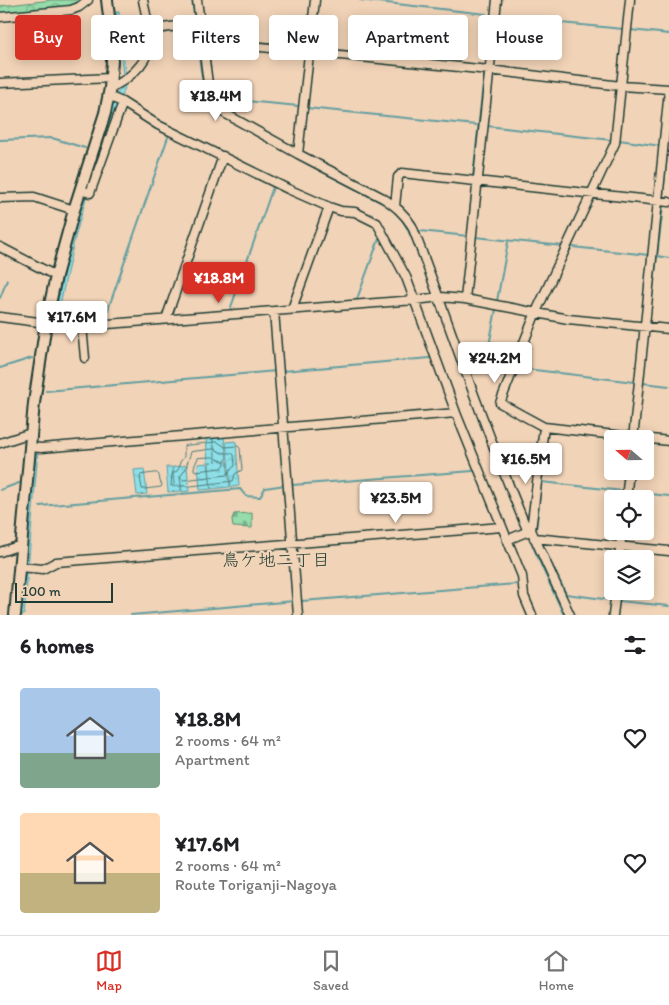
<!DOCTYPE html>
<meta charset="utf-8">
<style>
body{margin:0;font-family:Itim,"Klee One",sans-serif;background:#f6f6f6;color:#202124;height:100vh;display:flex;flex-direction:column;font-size:19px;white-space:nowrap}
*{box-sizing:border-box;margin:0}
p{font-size:16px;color:#757577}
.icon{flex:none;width:28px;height:28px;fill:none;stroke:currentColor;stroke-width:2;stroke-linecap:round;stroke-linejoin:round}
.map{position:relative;height:615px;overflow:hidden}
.panel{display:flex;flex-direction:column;background:#fff;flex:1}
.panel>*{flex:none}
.banner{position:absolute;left:15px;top:15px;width:640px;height:45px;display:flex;gap:10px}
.needle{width:32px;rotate:290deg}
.controls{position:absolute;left:604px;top:430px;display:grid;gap:10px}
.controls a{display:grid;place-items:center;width:50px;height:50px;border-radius:5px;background:#fff;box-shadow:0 2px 12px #0003;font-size:25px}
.scale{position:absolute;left:15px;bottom:12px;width:98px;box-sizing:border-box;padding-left:5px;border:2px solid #1f3d34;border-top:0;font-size:14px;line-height:18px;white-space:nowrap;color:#1f3d34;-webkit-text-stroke:4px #f1d3b7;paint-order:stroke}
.price{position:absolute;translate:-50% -42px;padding:0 11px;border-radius:5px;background:#fff;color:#222;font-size:16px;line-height:32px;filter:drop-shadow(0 1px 2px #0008)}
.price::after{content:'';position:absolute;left:50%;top:30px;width:15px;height:11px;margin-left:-8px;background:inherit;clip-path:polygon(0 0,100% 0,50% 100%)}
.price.on{background:#d93025;color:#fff}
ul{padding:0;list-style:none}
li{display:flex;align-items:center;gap:15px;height:125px;padding:0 20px}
li span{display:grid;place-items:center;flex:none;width:140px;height:100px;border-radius:5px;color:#555}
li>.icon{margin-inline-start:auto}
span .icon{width:60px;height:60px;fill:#fffc;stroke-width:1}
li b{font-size:21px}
h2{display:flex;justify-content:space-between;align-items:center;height:60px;padding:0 20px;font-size:21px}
.pill{padding:0 18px;border-radius:5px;background:#fff;box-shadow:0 2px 12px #0003;font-size:18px;line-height:45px}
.pill.on{background:#d93025;color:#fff}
.menu{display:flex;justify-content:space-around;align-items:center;height:70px;border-top:1px solid #e0e0e0;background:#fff;font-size:14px;color:#757577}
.menu a{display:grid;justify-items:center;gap:2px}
.menu .on{color:#d93025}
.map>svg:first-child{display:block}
.cemetery{fill:url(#cemetery-stones);stroke:#5a8c6f}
.park{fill:url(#park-crowns);stroke:#5a8c6f}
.water{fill:url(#water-ripples);stroke:#629ea0}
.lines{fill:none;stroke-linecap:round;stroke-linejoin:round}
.shore{stroke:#4b7e7c;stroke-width:1}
.stream{stroke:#629ea0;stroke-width:2}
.minor-casing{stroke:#1f3d34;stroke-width:11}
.secondary-casing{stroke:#1f3d34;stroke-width:14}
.minor{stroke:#f1d3b7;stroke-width:8}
.secondary{stroke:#f1d3b7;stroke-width:10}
.labels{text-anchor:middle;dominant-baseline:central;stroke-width:4.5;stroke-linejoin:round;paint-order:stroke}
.neighbourhood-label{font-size:18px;fill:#1f3d34;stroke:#f1d3b7}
</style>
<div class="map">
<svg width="669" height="615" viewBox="0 0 669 615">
<defs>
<pattern id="cemetery-stones" width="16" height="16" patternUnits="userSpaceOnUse" patternTransform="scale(1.25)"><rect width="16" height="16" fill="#95dcaa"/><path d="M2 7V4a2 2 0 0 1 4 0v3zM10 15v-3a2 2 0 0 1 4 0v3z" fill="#79b48b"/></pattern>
<pattern id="park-crowns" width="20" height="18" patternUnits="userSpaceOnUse" patternTransform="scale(1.25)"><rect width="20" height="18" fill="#95dcaa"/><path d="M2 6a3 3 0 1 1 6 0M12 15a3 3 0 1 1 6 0" fill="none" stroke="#79b48b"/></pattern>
<pattern id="water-ripples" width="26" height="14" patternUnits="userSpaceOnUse" patternTransform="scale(1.25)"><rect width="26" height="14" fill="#8edfe8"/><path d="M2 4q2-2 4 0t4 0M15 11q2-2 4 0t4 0" fill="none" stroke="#7ac0c8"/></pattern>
</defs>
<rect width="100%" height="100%" fill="#f1d3b7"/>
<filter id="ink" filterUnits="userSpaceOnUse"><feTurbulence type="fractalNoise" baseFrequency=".02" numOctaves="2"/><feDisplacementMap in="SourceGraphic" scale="10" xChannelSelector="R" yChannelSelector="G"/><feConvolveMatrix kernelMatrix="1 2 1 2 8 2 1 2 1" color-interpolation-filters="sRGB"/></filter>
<g filter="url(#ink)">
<path class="cemetery" d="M252,513V528L233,527L232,519L234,514Z"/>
<path class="park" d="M52,0H85L79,5L0,16V6Z"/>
<path class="water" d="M116,12H119L126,81L124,90L87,195L74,241L58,314H55L72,234L84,194L116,97L119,90L122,89L123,75Z
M212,437L216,462L213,438L224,437L227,460L224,461H227L230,487L211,489L209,463L212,462H208L206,438Z
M236,441L239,486L231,487L226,442Z
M36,450L38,451L25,605L24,615H20Z
M208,463L211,489L200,490L198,464Z
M187,465L189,491L182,492L180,476L181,491L168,492L166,467H172L174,485L173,467Z
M144,469L147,494L137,495L134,470Z"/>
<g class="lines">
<path class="shore" d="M218,442L225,447L238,446L240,448L242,470L235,474L233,481L191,486H171L172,474L177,471L179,468L180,462L184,457V446Z
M215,449L222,453H232L234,455L235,466L230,470L227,475L183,480L181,479L180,477L185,470L191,452Z
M213,457L225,462V464L222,468L196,471L194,470V467L198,458Z
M157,473L159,475L160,481L162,485L161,487L145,489H142L140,477L141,475Z"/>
<path class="stream" d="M192,0L195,21
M360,0L486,14
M499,17L623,29
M195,25C198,42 202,97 211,108
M630,30L669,34
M486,65L493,0
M212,91L215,94V98L299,106
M307,108L476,125
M219,114L306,163L390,207
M487,126L612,140
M0,140L52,138L85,148
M619,140L661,146
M473,176L484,75
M663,196L669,135
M398,214L406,226L416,247
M420,231L468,236L473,185
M475,237L563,246
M572,247L649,255
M657,256L669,258
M0,298L7,280
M357,299L380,236
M497,301L508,242
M496,309L487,356L511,364
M230,310L273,187
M538,316L505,401L547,424
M105,318L168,137
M649,322L663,207
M0,368L32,358
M518,368L634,382
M283,371L430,358
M643,383L669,386
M46,391L276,371
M480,420L490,448
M638,424L647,339
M542,482L623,491
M292,485L473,471
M0,490L19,483
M631,492L669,496
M630,499L633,471
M40,506L240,489L246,496L260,497L265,488L285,485
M536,530L547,434
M531,541L541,565L564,615
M625,541L626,531
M542,544L566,594L611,600
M623,559L624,552
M302,601L517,584
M619,601L669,606
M131,615L295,601
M617,615L620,591"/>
<defs>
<path id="minor" d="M197,0L209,91L213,104L217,109L298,154L383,198C395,206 404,213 412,226C438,293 461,362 487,429C500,464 514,498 528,532
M630,0L615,143L536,312L500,403L544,427L669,441
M0,17L71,10L79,7L88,0
M148,30L200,23
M202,41L489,70L621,86L669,89
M0,83L111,78
M110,88C126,81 146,65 149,47C152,35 145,12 143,0
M108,96L122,102L158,125L288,189L329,207L341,211L355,212L377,223L406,277L456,413L522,576L524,596L532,615
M298,154L315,0
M80,190L90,193L120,110L123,103
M0,198L34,197L74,210
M395,206L398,177L402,173L669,202
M0,247L56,276
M465,299L497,0
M292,309L329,207
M274,311L298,615
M0,317L46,323L82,326L415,300L440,297L465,299L568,319L669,329
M166,319L223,156
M82,326L85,358
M544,427L531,530L570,615
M633,439L658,201L669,90
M0,443L31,433
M30,447L41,448L456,413
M626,499L629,471
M534,538L669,551
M507,540L531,530
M0,552L21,545
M619,559L622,531
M19,567L43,569L56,562L502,527
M613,615L616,591"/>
<path id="secondary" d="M15,615L34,403L46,323L56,276L74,210L105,113L110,88L112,61V41L107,0"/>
</defs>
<use href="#minor" class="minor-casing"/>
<use href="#secondary" class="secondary-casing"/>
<use href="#minor" class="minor"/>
<use href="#secondary" class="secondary"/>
</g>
</g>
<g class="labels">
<g class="neighbourhood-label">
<text x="276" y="560">鳥ケ地二丁目</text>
</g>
</g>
</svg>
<div class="controls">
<a><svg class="needle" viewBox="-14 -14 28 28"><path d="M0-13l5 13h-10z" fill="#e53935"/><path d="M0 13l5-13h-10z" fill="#757577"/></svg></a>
<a><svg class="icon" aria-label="locate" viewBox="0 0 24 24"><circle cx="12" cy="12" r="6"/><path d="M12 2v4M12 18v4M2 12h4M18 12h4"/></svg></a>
<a><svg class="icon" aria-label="layers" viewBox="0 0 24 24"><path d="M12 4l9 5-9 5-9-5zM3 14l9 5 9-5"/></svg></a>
</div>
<div class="scale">100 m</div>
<b class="price" style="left:216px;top:122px">¥18.4M</b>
<b class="price on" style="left:219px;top:304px">¥18.8M</b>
<b class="price" style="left:72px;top:343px">¥17.6M</b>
<b class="price" style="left:495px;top:384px">¥24.2M</b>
<b class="price" style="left:526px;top:485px">¥16.5M</b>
<b class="price" style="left:396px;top:524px">¥23.5M</b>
<div class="banner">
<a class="pill on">Buy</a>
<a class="pill">Rent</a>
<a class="pill">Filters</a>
<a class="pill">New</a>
<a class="pill">Apartment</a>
<a class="pill">House</a>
</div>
</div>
<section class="panel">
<h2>6 homes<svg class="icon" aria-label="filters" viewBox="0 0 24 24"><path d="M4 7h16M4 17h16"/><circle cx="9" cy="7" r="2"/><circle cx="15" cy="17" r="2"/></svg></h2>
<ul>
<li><span style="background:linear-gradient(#a9c7e8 65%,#7fa58c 0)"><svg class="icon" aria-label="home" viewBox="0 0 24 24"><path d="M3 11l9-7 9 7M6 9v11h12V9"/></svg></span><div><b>¥18.8M</b><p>2 rooms · 64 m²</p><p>Apartment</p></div><svg class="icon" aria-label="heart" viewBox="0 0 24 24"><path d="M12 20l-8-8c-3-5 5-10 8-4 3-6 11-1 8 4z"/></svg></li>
<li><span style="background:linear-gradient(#ffd9b3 60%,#c2b280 0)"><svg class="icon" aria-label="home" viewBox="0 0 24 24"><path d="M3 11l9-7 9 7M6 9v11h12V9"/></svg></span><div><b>¥17.6M</b><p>2 rooms · 64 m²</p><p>Route Toriganji-Nagoya</p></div><svg class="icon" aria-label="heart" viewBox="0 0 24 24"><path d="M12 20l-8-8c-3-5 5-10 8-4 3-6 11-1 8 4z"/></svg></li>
</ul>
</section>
<nav class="menu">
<a class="on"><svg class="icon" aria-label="map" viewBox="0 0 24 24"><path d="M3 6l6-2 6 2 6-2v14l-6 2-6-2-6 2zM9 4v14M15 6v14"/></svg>Map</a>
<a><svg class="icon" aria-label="saved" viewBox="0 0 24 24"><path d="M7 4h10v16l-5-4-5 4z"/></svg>Saved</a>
<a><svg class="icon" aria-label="home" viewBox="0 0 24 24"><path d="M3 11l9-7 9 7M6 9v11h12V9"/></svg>Home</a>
</nav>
